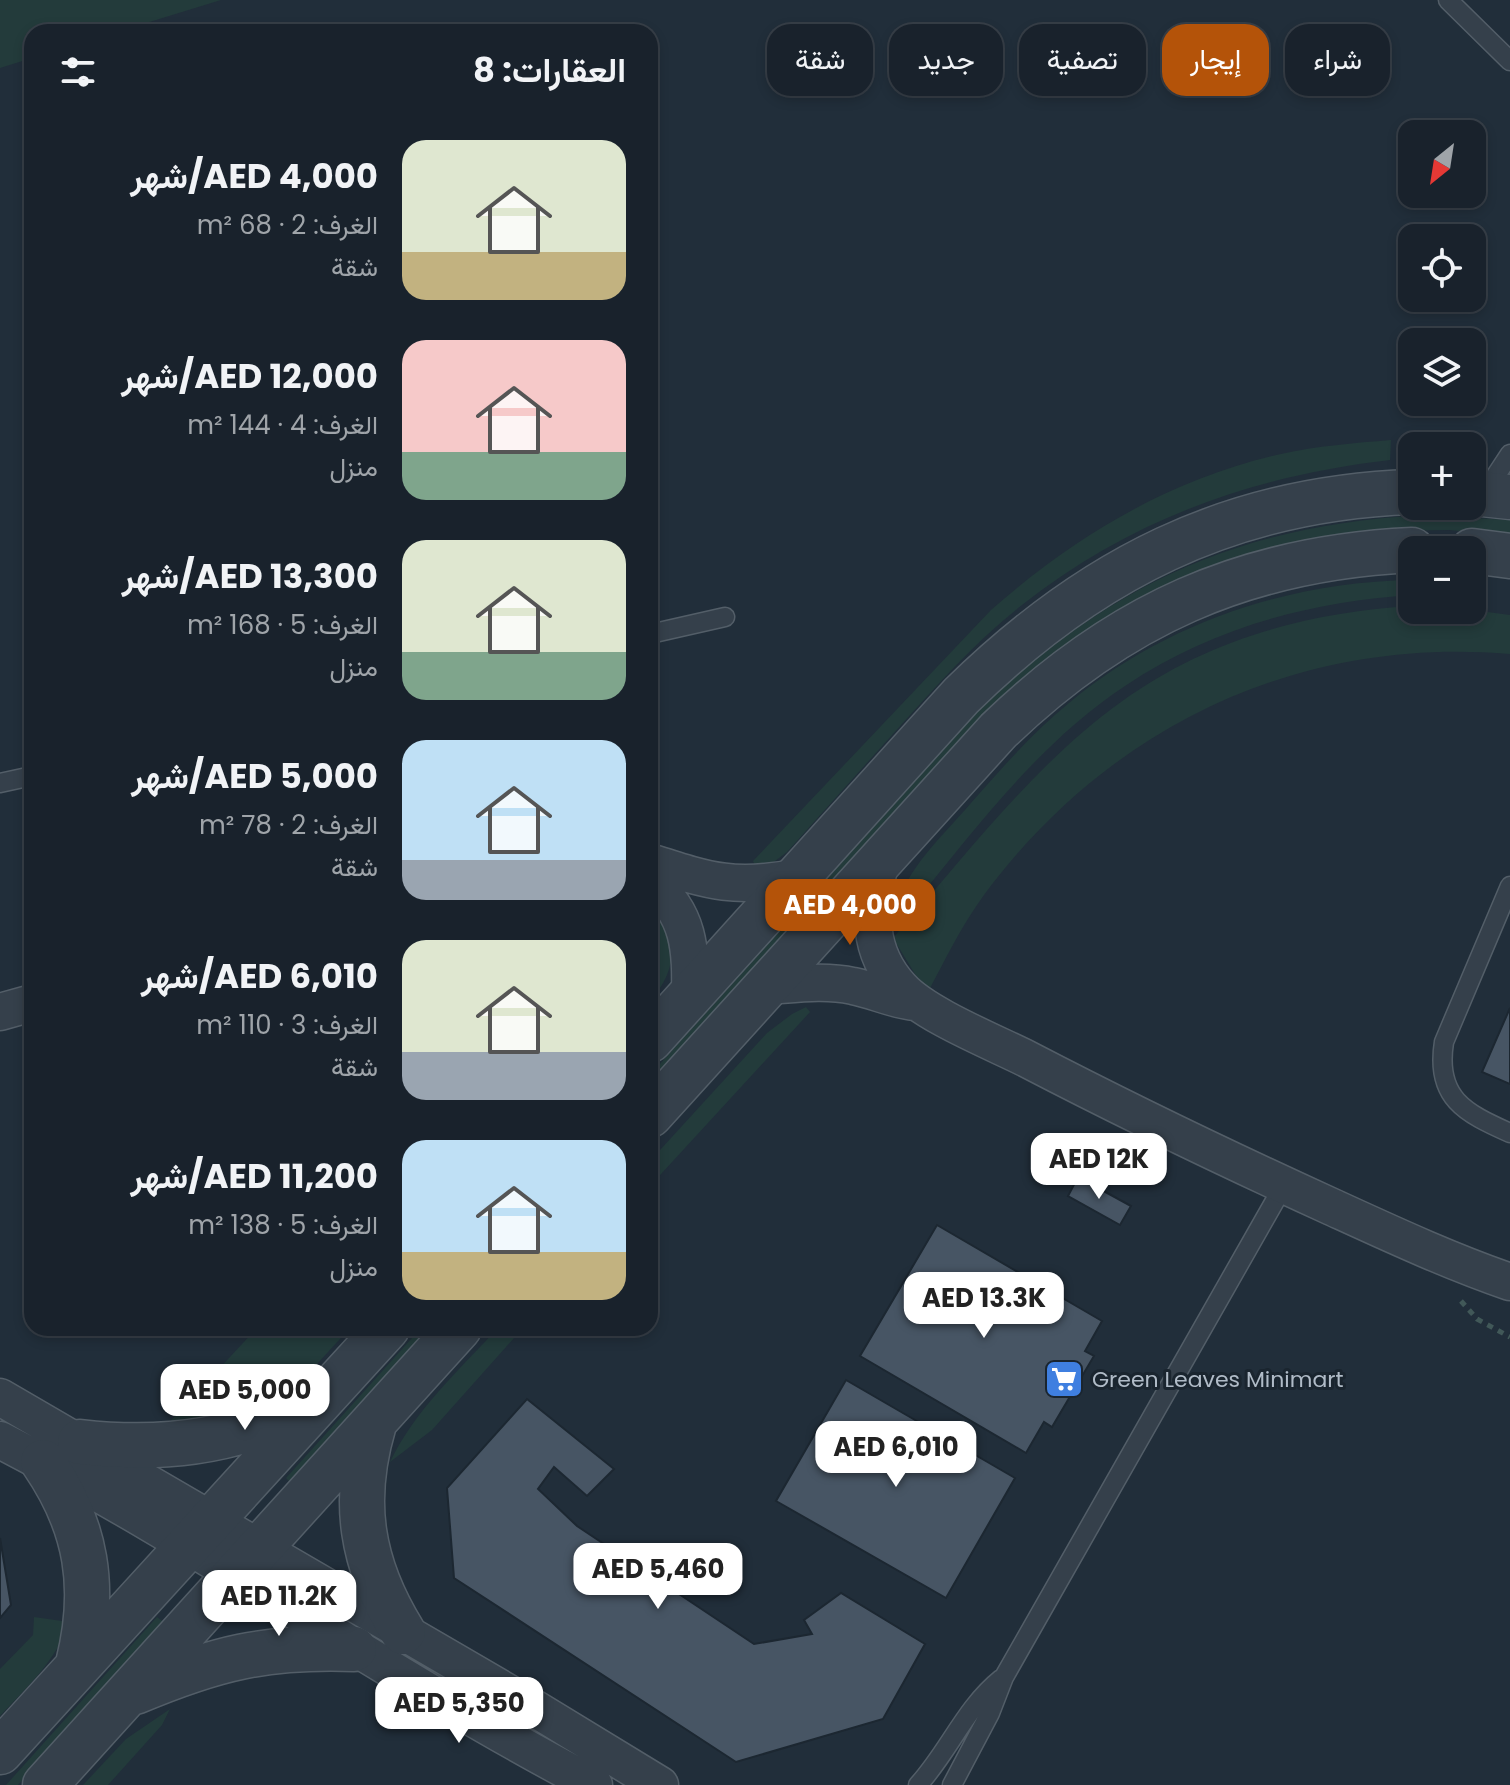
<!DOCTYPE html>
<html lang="ar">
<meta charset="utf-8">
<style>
body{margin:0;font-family:Poppins,Vazirmatn,sans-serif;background:#262f38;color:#f1f3f6;direction:rtl;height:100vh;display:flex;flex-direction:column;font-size:30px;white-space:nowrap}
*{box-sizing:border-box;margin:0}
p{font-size:26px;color:#9fa4a9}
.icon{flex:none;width:44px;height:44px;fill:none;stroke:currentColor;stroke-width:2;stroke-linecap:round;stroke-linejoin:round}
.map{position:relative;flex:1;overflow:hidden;direction:ltr}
.drawer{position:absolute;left:24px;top:24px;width:634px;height:1312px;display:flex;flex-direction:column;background:#19222c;border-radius:24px;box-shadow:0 4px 12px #0003,0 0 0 2px #373f48;direction:rtl}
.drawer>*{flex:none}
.guide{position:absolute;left:682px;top:24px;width:708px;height:72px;direction:rtl;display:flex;gap:16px}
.needle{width:52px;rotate:210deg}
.buttons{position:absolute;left:1398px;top:120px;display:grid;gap:16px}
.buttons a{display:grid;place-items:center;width:88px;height:88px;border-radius:16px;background:#19222c;box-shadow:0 4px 12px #0003,0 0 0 2px #373f48;font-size:40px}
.price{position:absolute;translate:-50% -68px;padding:0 18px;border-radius:16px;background:#fff;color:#222;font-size:26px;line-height:52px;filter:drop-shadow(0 2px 4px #0008)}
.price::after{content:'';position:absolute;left:50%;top:48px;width:24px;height:18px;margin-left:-12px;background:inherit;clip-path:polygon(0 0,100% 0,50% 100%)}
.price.on{background:#b45309;color:#fff}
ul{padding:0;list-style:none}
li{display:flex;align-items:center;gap:24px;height:200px;padding:0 32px}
li span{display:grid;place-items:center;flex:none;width:224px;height:160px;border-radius:24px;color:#555}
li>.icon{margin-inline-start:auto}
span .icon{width:96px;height:96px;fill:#fffc;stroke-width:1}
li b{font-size:34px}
h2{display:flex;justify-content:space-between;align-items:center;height:96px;padding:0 32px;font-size:34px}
.chip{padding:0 28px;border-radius:24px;background:#19222c;box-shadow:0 4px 12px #0003,0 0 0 2px #373f48;font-size:28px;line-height:72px}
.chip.on{background:#b45309;color:#fff}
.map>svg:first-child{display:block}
.green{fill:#233b3b}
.building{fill:#475564;stroke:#1c2731;stroke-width:2}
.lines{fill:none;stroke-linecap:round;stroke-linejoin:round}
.service-casing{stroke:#535e68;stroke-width:21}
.minor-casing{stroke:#535e68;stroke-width:39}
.tertiary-casing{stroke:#535e68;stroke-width:47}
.path{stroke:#415858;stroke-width:5;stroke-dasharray:6 6;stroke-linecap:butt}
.service{stroke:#35404b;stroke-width:18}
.minor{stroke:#35404b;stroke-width:36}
.tertiary{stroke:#35404b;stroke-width:44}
.labels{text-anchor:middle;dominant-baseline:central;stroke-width:6;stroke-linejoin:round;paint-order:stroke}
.poi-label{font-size:22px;fill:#b0bbc7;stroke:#1a252f;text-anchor:start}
</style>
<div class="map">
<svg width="1510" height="1785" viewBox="0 0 1510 1785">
<rect width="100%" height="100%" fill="#212e3a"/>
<path class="green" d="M0,0H221L117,32H32V58L0,68Z
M1391,440L1390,460C1253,476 1131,519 1022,605C977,640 939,683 901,725C863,767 825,810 787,852L767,867L757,870L753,861L991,610C1075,536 1170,479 1281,454C1317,446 1354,443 1391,440Z
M1422,515L1510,520V536L1449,530L1394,531L1176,585L650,1089V1075L983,706C1116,581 1240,526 1422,515Z
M1412,580V595C1309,602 1211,628 1125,686C1040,742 976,828 913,905L895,911C906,868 943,836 971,803C1002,768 1033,732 1069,703C1165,623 1288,582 1412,580Z
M1412,606V610H1472L1510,615V654C1299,636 1109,726 984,895C962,925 946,958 929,990L915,974L893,938C965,857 1033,765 1121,702C1206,640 1308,612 1412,606Z
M650,897C679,930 680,968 650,1001Z
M806,1007L810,1012L650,1186V1161L767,1033L792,1014Z
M257,1328H350L295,1388L276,1402L164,1428Z
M421,1328H433L291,1483L286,1478Z
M498,1328H523L432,1430L390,1462C415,1410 459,1370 498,1328Z
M34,1617L69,1622C57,1660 27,1687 0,1716V1669L33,1635Z
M157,1617L165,1623L18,1785H6Z
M170,1709L162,1725L108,1785H83L126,1739Z"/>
<path class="building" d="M1510,1008V1084L1482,1072Z
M1078,1177L1131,1206L1120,1225L1068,1196Z
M937,1225L1102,1321L1085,1351L1094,1356L1052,1427L1044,1422L1026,1453L860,1356Z
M846,1380L1015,1478L946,1598L776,1501Z
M527,1399L614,1469L587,1496L554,1467L538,1489L577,1526L754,1644L812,1634L804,1620L841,1593L925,1644L883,1719L736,1762L454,1578L447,1488Z
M0,1538L11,1605L0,1618Z"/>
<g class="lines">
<defs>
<path id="service" d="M1448,0L1510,61
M1485,492L1510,454
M650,634L725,617
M0,783L32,776
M1510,886L1444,1042C1435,1098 1465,1113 1510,1133
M918,1785C949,1751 965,1708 1001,1679
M952,1785L990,1713L1004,1677L1284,1185"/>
<path id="minor" d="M650,862C709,881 735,890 799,877
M880,863C870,910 866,950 901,988C924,1014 993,1042 1027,1059C1127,1111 1229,1160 1332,1207C1391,1234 1449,1261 1510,1282
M650,881C690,914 691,949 690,997
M769,986C797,984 825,980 853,986C874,990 893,1000 915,1002
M0,1012L32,1003
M0,1397L529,1705L660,1785
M0,1440C204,1545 391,1679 594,1785"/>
<path id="tertiary" d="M1472,493L1510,497
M1472,551L1510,556
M650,1040L961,696C1089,570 1229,498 1412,492
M650,1115L998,731C1118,615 1244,558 1412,550
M374,1424C351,1501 361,1564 403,1632
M80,1442C159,1451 240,1443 310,1402
M43,1462C87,1526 97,1588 78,1664
M135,1692C216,1658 265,1646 354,1649
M0,1752L387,1328
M45,1785L459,1328"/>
</defs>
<use href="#service" class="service-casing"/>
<use href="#minor" class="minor-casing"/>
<use href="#tertiary" class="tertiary-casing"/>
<path class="path" d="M1461,1301L1477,1319L1510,1337"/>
<use href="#service" class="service"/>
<use href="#minor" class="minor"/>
<use href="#tertiary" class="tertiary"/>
</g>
<defs>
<symbol id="supermarket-square" viewBox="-11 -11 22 22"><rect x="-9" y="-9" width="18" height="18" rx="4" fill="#3f7fe0" stroke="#1a252f"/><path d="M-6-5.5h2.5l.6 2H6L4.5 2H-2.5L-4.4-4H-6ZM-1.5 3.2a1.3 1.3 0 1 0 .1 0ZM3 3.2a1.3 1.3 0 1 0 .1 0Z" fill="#fff"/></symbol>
</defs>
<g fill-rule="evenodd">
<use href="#supermarket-square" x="1042" y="1357" width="44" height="44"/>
</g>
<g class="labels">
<g class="poi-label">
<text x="1092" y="1379">Green Leaves Minimart</text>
</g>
</g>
</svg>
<div class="buttons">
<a><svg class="needle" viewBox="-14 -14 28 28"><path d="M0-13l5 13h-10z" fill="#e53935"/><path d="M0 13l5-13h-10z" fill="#9fa4a9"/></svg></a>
<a><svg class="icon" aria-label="locate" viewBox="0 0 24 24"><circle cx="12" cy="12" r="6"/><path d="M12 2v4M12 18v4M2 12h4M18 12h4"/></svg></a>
<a><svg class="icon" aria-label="layers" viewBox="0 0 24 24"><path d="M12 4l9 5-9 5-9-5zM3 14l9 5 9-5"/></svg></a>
<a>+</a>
<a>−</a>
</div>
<b class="price on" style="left:850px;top:947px">AED 4,000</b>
<b class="price" style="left:1099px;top:1201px">AED 12K</b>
<b class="price" style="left:984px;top:1340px">AED 13.3K</b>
<b class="price" style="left:245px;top:1432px">AED 5,000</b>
<b class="price" style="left:896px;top:1489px">AED 6,010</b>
<b class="price" style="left:658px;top:1611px">AED 5,460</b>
<b class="price" style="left:279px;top:1638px">AED 11.2K</b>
<b class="price" style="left:459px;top:1745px">AED 5,350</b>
<div class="guide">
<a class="chip">شراء</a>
<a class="chip on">إيجار</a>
<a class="chip">تصفية</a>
<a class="chip">جديد</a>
<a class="chip">شقة</a>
</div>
<section class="drawer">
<h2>العقارات: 8<svg class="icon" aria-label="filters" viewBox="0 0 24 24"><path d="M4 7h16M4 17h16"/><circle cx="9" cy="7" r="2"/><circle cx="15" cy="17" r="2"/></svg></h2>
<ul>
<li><span style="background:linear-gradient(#dfe7d0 70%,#c2b280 0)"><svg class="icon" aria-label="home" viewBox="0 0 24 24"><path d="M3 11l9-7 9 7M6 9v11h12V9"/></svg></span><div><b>AED 4,000/شهر</b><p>الغرف: 2 · 68 m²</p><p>شقة</p></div></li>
<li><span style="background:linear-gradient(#f6c9c9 70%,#7fa58c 0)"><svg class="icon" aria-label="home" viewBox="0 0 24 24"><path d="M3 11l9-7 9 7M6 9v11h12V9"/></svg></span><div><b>AED 12,000/شهر</b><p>الغرف: 4 · 144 m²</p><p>منزل</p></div></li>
<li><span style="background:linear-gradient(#dfe7d0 70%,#7fa58c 0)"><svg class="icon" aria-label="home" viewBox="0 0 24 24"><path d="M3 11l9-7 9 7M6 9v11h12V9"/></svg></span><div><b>AED 13,300/شهر</b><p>الغرف: 5 · 168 m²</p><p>منزل</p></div></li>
<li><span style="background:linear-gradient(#bfe0f5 75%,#9aa5b1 0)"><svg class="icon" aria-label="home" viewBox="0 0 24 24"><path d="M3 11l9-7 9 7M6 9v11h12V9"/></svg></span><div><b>AED 5,000/شهر</b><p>الغرف: 2 · 78 m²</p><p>شقة</p></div></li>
<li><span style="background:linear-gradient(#dfe7d0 70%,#9aa5b1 0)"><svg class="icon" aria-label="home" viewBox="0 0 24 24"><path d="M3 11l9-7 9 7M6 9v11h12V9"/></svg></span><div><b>AED 6,010/شهر</b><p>الغرف: 3 · 110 m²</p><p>شقة</p></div></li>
<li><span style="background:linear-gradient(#bfe0f5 70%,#c2b280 0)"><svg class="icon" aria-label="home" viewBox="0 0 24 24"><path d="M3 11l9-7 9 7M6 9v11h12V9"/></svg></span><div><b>AED 11,200/شهر</b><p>الغرف: 5 · 138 m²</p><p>منزل</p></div></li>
</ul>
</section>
</div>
